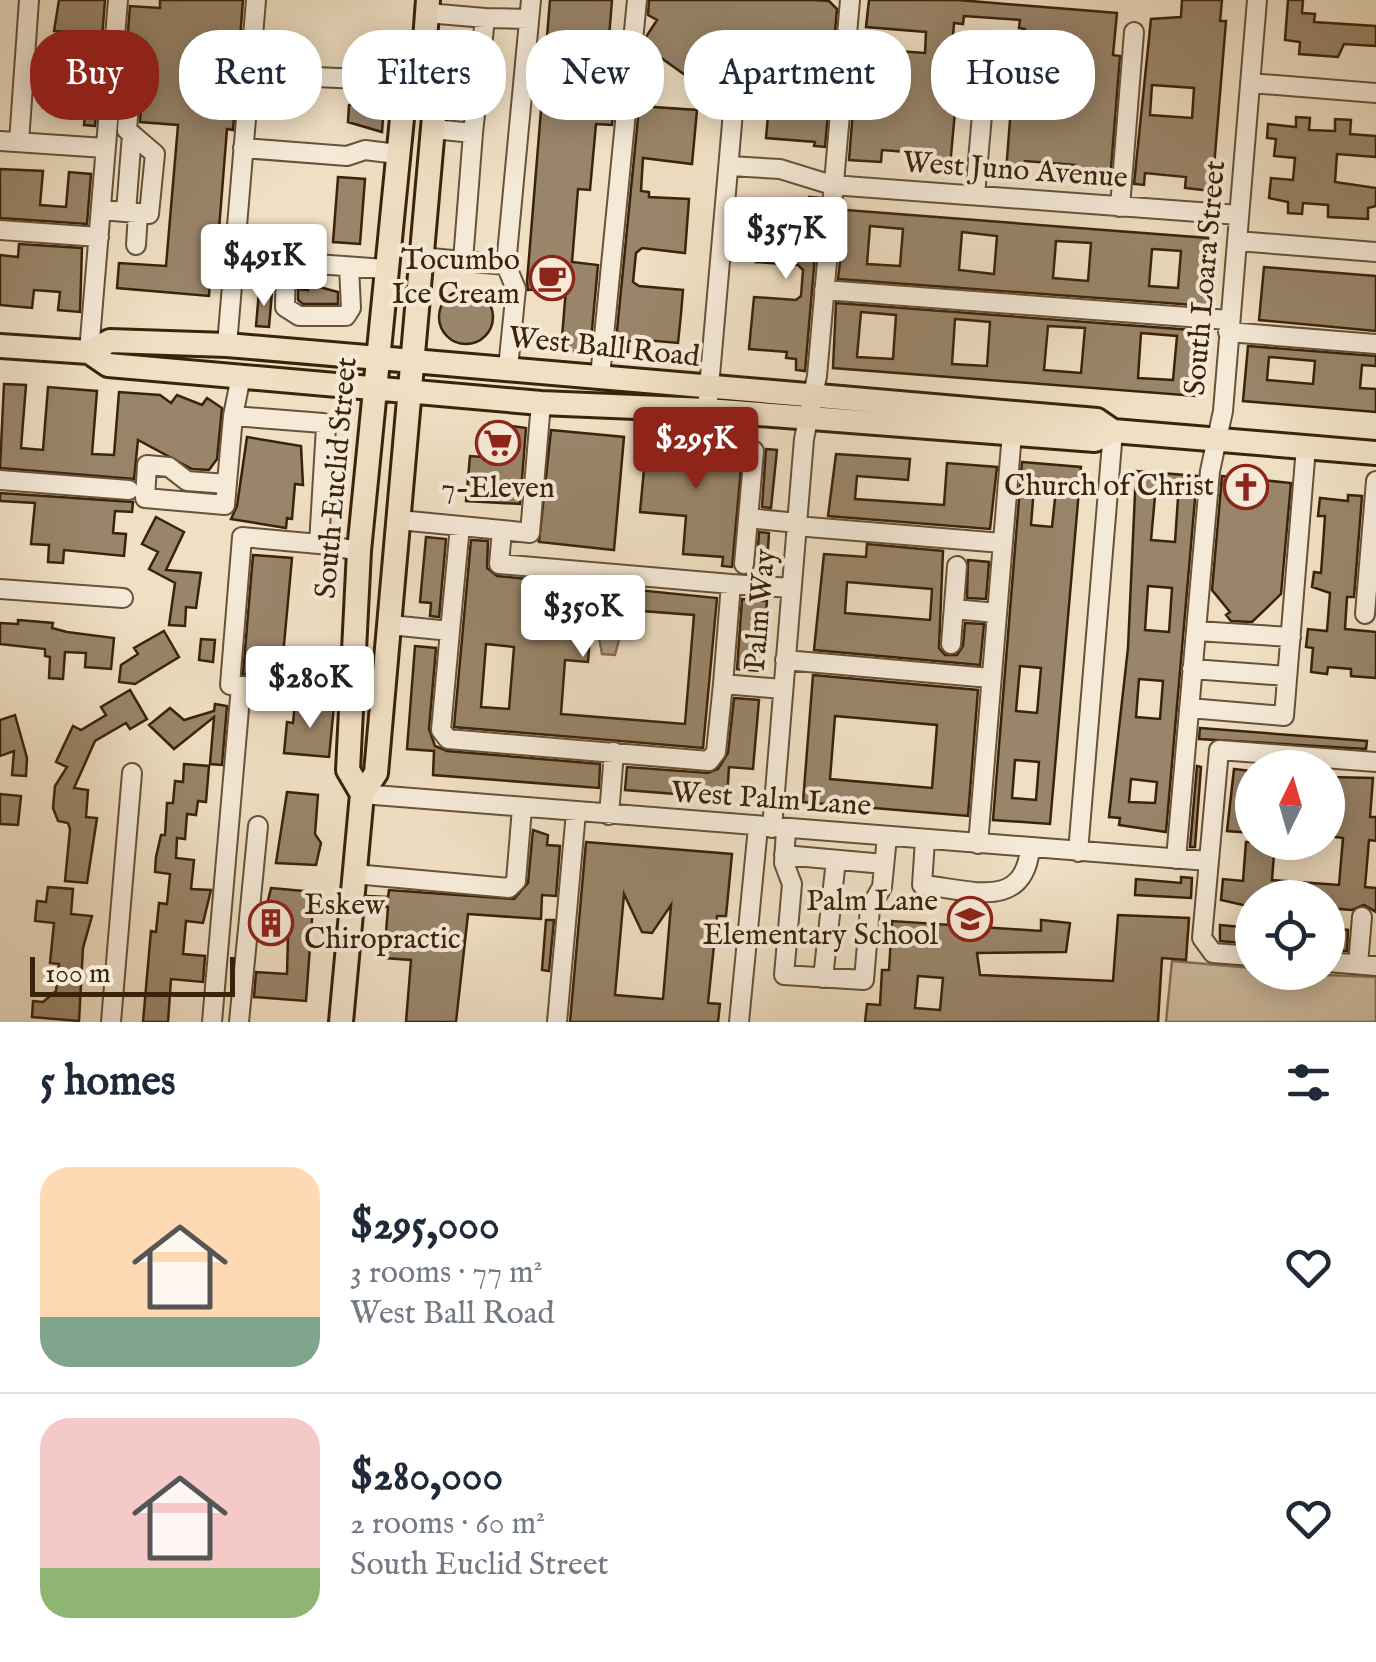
<!DOCTYPE html>
<meta charset="utf-8">
<style>
body{margin:0;font-family:"IM FELL English",serif;background:#f2f2f3;color:#1f2937;height:100vh;display:flex;flex-direction:column;font-size:38px;white-space:nowrap}
*{box-sizing:border-box;margin:0}
p{font-size:32px;color:#747a83}
.icon{flex:none;width:55px;height:55px;fill:none;stroke:currentColor;stroke-width:2;stroke-linecap:round;stroke-linejoin:round}
.map{position:relative;height:1022px;overflow:hidden}
.drawer{display:flex;flex-direction:column;background:#fff;flex:1}
.drawer>*{flex:none}
.top-card{position:absolute;left:30px;top:30px;width:1318px;height:90px;display:flex;gap:20px}
.needle{width:65px;rotate:5deg}
.buttons{position:absolute;left:1235px;top:750px;display:grid;gap:20px}
.buttons a{display:grid;place-items:center;width:110px;height:110px;border-radius:50%;background:#fff;box-shadow:0 5px 25px #0003;font-size:50px}
.scale{position:absolute;left:30px;bottom:25px;width:205px;box-sizing:border-box;padding-left:10px;border:5px solid #3b2309;border-top:0;font-size:28px;line-height:35px;white-space:nowrap;color:#3b2309;-webkit-text-stroke:8px #f5ead8;paint-order:stroke}
.price{position:absolute;translate:-50% -85px;padding:0 22px;border-radius:10px;background:#fff;color:#222;font-size:32px;line-height:65px;filter:drop-shadow(0 2px 5px #0008)}
.price::after{content:'';position:absolute;left:50%;top:60px;width:30px;height:22px;margin-left:-15px;background:inherit;clip-path:polygon(0 0,100% 0,50% 100%)}
.price.on{background:#8f2418;color:#fff}
ul{padding:0;list-style:none}
li{display:flex;align-items:center;gap:30px;height:250px;padding:0 40px}
li+li{border-top:2px solid #e0e1e3}
li span{display:grid;place-items:center;flex:none;width:280px;height:200px;border-radius:30px;color:#555}
li>.icon{margin-inline-start:auto}
span .icon{width:120px;height:120px;fill:#fffc;stroke-width:1}
li b{font-size:42px}
h2{display:flex;justify-content:space-between;align-items:center;height:120px;padding:0 40px;font-size:42px}
.chip{padding:0 35px;border-radius:40px;background:#fff;box-shadow:0 5px 25px #0003;font-size:35px;line-height:90px}
.chip.on{background:#8f2418;color:#fff}
.map>svg:first-child{display:block}
.green{fill:#d0bfa3;stroke:#867156;stroke-width:2.5}
.water{fill:#b29f84;stroke:#826d53;stroke-width:2.5}
.building{fill:#99856a;stroke:#3b2309;stroke-width:2.5;fill-rule:evenodd}
.lines{fill:none;stroke-linecap:round;stroke-linejoin:round}
.minor-casing{stroke:#685238;stroke-width:22}
.major-casing{stroke:#3b2309;stroke-width:28}
.minor{stroke:#f5ead8;stroke-width:18}
.major{stroke:#efdfc3;stroke-width:22}
.labels{text-anchor:middle;dominant-baseline:central;stroke-width:8;stroke-linejoin:round;paint-order:stroke}
.street-label{font-size:30px;fill:#3b2309;stroke:#f5ead8}
.poi-label{font-size:30px;fill:#3b2309;stroke:#f5ead8;text-anchor:end}
</style>
<div class="map">
<svg width="1376" height="1022" viewBox="0 0 1376 1022">
<rect width="100%" height="100%" fill="#efdfc3"/>
<filter id="stains"><feTurbulence type="fractalNoise" baseFrequency=".002" numOctaves="4"/><feColorMatrix values="0 0 0 0 .2 0 0 0 0 .09 0 0 0 0 .02 0 0 0 .5 -.17"/></filter>
<radialGradient id="worn" r=".72"><stop offset=".6" stop-color="#630" stop-opacity="0"/><stop offset="1" stop-color="#630" stop-opacity=".3"/></radialGradient>
<path class="green" d="M1172,961L1252,968V972L1376,977V1022H1166Z"/>
<path class="water" d="M598,614L612,619L621,632L615,655L602,654L598,632L588,631L590,615Z"/>
<path class="building" d="M59,0H105L95,126L84,125L85,114L51,111V58L86,60L87,33L54,31Z
M160,0H243L233,130L227,129L216,267L211,266L209,296L117,288L119,263L166,266L178,125L140,122L145,49L127,44L130,6L160,8Z
M550,0H612L608,50L619,51L612,125L596,124L590,190L578,189L572,262L598,265L590,351L580,352L561,350L566,288L528,290L527,282Z
M649,0H814L829,1L837,9L825,147L814,146L815,142L766,138L768,115L811,118L817,114L820,69L781,89L767,60L750,53L725,50L706,60L692,80L657,55L648,102H654V107L697,110L692,164L643,158L641,191L649,192V197L689,199L685,253L642,248L636,253L633,282L639,286L683,290L681,314L678,343L634,339L628,342V352L615,351L646,37L657,20L648,15Z
M869,0H958L1117,13L1113,55L1120,56L1110,181L1078,179L1075,165L1025,161L1024,173L1006,172L1012,94L1017,70H1021L1025,29L1019,28L1020,20L964,16L963,24L954,23L951,64L955,65L953,90H957L950,166L932,165L933,154L882,150L881,162L849,160L859,35L870,36L869,49L925,53L926,32L866,27Z
M1182,0H1222L1220,21H1226L1212,191L1185,188L1186,177L1145,173L1144,185L1134,184L1151,19L1181,17ZM1152,85L1194,88L1192,118L1150,115Z
M1288,0H1303L1302,13L1315,14L1314,22L1376,26V46L1344,44L1338,57L1299,54L1300,42L1285,40Z
M365,102L384,104L382,132L348,122L349,105Z
M1296,117L1310,118L1309,130L1335,131V119L1351,120L1350,134L1376,136V157L1337,154L1335,182L1376,188V206L1368,208V219L1328,217V205L1303,203L1302,214L1288,213V202L1269,198L1271,178L1293,180L1295,158L1274,156L1276,139L1267,138L1268,124L1296,127Z
M0,169L43,171L40,205L66,207L69,172L91,174L87,224L0,218Z
M338,177L365,179L360,244L333,242Z
M809,197L820,198L805,371L796,370V359L786,358L787,352L749,349L754,297L796,300L801,296L803,270L798,265L756,262L761,208L802,213L808,209Z
M846,210L1208,238L1204,294L1209,295L1208,306L838,279ZM870,226L903,229L900,266L867,264ZM962,232L997,236L994,274L959,270ZM1056,241L1091,243L1088,281L1053,278ZM1152,249L1181,251L1178,288L1149,286Z
M19,244L82,248L80,312L58,310L60,292L34,290L32,308L0,305V255L18,257Z
M1264,267L1376,276V331L1259,320Z
M308,284L338,292V304H303L298,300V289L308,290Z
M439 317a27 27 0 1 1 54 0a27 27 0 1 1-54 0Z
M259,291L272,292L269,327L256,326Z
M836,303L1205,331L1196,396L833,368ZM861,312L896,315L893,359L857,357ZM955,319L990,322L987,366L952,364ZM1048,326L1085,328L1081,373L1044,370ZM1141,333L1177,336L1173,380L1138,378Z
M1248,346L1376,356V366L1362,365L1360,388L1376,389V412L1243,401ZM1269,357L1315,361L1313,384L1267,380Z
M4,384L26,385L21,448L43,450L48,387L97,391L92,454L114,455L119,392L160,395L171,403L177,395L202,405L207,398L222,408L217,459L209,470L192,469L138,440L134,479L0,468Z
M489,423L526,428L520,504L466,501L470,456L482,457Z
M551,430L624,437L614,550L539,542Z
M247,437L301,446L303,485L295,484L292,519L287,518L286,528L231,519L237,506Z
M647,437L743,446L732,567L722,566L723,557L683,554L686,516L640,512Z
M766,449L777,450L771,508L762,507Z
M836,454L910,459L908,480L857,476L855,499L944,505L947,463L997,467L990,529L828,516Z
M1022,462L1081,467L1050,824L993,820ZM1034,487L1056,489L1052,527L1031,525ZM1020,666L1041,668L1037,713L1016,711ZM1015,760L1039,762L1036,800L1012,798Z
M1136,471L1197,476L1166,832L1119,825L1120,818L1109,817L1128,648ZM1155,496L1178,498L1175,542L1151,540ZM1148,586L1172,588L1169,632L1145,630ZM1139,679L1163,681L1160,719L1136,717ZM1131,779L1157,782L1155,803L1129,802Z
M1222,476L1291,483L1281,594L1252,622L1231,621L1226,615L1230,612L1212,590Z
M0,493L133,502L132,512L115,511L113,533L126,534L124,556L64,550L63,563L48,562L49,545L31,544L35,503L0,501Z
M1348,495L1362,496L1354,597H1347L1345,629L1376,632V678L1351,676V669L1328,667L1327,674L1311,672L1313,648L1306,647L1308,629L1327,631L1330,593L1312,587L1314,572L1321,573L1323,546L1325,516H1318L1320,498L1348,501Z
M156,517L184,532L166,570L201,573L196,608L186,607L185,626L169,625L175,583L149,569L158,552L142,544Z
M759,532L769,533L767,565L757,564Z
M426,537L446,539L439,617L430,616L431,603L420,602Z
M471,540L488,541L487,568L497,576L717,598L703,748L454,727ZM554,596L642,604V611L694,615L685,724L561,714L565,660L588,662L590,636L551,633ZM486,644L514,647L509,709L481,707Z
M867,544L943,551L939,648L945,655H957L963,646L965,623L984,624L980,665L814,650L824,554L866,557ZM847,582L932,589L930,620L845,613Z
M253,555L292,558L281,677L243,674Z
M968,560L989,562L986,599L967,598Z
M742,599L767,601L761,671L737,669Z
M18,620L53,623L52,628L67,632L114,638L111,669L85,667L86,653L65,652L63,679L49,678L50,657L45,656V649L0,644V623L18,624Z
M164,631L179,657L135,684L119,682L121,665L138,654L134,648Z
M201,639L215,640L213,662L199,660Z
M415,646L436,648L429,729L435,746L447,751L600,764L599,788L433,775L434,751L407,749Z
M813,675L978,690L968,816L803,802ZM835,716L937,725L932,788L830,779Z
M130,690L147,719L130,729L126,723L95,741L74,788L88,790L86,817L97,818L87,883L65,881L70,829L68,823L58,821L53,808L55,786L67,767L56,762L73,726L81,730L106,715L101,707Z
M734,698L759,700L753,769L729,767L727,798L625,790L627,767L708,773L718,769L728,753Z
M295,703L334,706L329,757L284,753L287,722L293,723Z
M215,704L227,706L222,765L210,764L214,717L174,749L149,725L170,708L184,720L214,711Z
M15,715L27,758L26,776L12,775L14,751L0,756V720Z
M1200,728L1367,741L1366,749L1199,739Z
M184,764L209,766L206,802L198,801L196,815L187,814L185,839L177,838L176,858L194,860L191,889L211,890L203,923L186,921L183,954L205,956L203,982L171,979L168,1022H143L151,931L156,932L159,903L167,904L170,874L155,872L156,857L161,835H165L167,803H173L175,781L183,782Z
M1197,766L1201,767L1195,847H1190Z
M1234,769L1252,771V833L1227,831Z
M1328,777L1373,778L1370,817H1376V841L1369,840L1365,887L1376,888V912L1364,905L1352,910L1328,908V898H1252V907L1221,900L1223,879L1243,881L1246,842H1275L1272,880L1339,885L1343,838L1328,836Z
M287,792L318,795L315,834L321,843L316,865L276,863Z
M0,794L21,796L18,825L0,824Z
M533,830L548,835L547,845L560,846L556,896L542,895L541,919L468,914L456,1022H406L411,960L384,958L388,907L367,906L368,896L388,897L389,890L514,899L528,883Z
M586,842L732,854L726,916H717L708,1003L720,1004L718,1022H570ZM624,894L642,932L652,933L671,905L663,999L615,995Z
M1181,877L1192,878L1191,898L1135,895L1136,879L1181,883Z
M48,887L73,889L71,914L92,916L83,948L79,1021L32,1017L33,1001L43,1002L56,991L59,964L50,963L54,923L35,921L37,901L46,902Z
M271,888L314,892L306,1001L254,997L256,972L287,974L288,937L260,934Z
M1118,915L1189,918L1186,960L1162,958L1158,1022H865L867,1004L880,1005L882,970H889L892,921L1041,931V920L1070,923L1066,952L977,953L980,975L1113,981ZM918,976L943,978L940,1010L915,1008Z
M546,920H554L549,971L542,970Z
M1220,925L1252,928V944L1220,941Z
M1328,928L1348,930L1347,951L1328,950Z"/>
<g class="lines">
<defs>
<path id="minor" d="M427,13L485,18L473,133
M485,18L529,19
M249,74L405,81
M1250,83L1376,93
M433,129L473,133L463,261
M0,141L105,148
M19,142L29,0
M243,148L347,156L365,150L397,154
M730,166L780,169L832,185L1239,215
M975,195L987,58
M1120,207L1134,32
M101,210L149,214L155,154L127,130L130,90L111,80
M126,212L132,134
M0,230L99,237
M1237,241L1376,252
M136,245L138,213
M420,257L506,265
M234,258L385,269
M286,262L285,307L299,316H346L351,308L349,267
M824,290L1229,320
M1228,332L1376,344
M227,345L256,0
M89,352L118,0
M508,368L516,289L506,265L531,0
M241,376L233,416L323,423L326,427L319,544L359,551
M600,377L637,0
M707,410L735,89
M0,480L129,490
M227,484L187,481L169,467L147,465L145,498L225,505L233,416
M748,518L797,523
M399,520L502,530L499,564L731,584L723,684L782,689
M796,526L1002,543
M502,530L530,533L541,403
M319,544L242,537L230,685L354,695
M744,564L754,451
M731,584L791,588
M0,589L123,598
M954,609L996,613
M1365,614L1376,481
M390,625L450,631L441,730L448,739L709,761L716,752L723,684
M450,631L460,526
M1197,631L1291,637
M951,644L957,566
M785,660L990,678
M1192,669L1287,676
M1189,708L1284,716L1306,447
M362,794L1208,861
M609,815L614,752
M772,828L804,439L817,376L850,0
M786,829L784,863L792,884L784,975L864,980L870,908L882,887L887,837
M925,840L922,885C969,889 1023,912 1030,849
M978,844L1013,421
M1078,852L1113,431
M784,855L884,864
M1176,859L1210,471L1223,411L1257,0
M354,874L509,888L516,881L522,808
M1252,956L1213,953L1202,938L1219,750L1376,762
M1328,962L1376,966
M1358,964L1362,917
M823,978L836,860
M111,1022L132,773
M212,1022L241,686
M239,1022L258,826
M557,1022L576,812
M739,1022L758,827"/>
<path id="major" d="M0,346L89,352L108,365L541,403L707,410L1095,440L1113,431L1376,453
M89,352L110,341L227,345L1097,420L1113,431
M362,794L348,770L359,551L407,68L424,53
M341,1022L362,794L376,773L438,71L424,53L428,0"/>
</defs>
<use href="#minor" class="minor-casing"/>
<use href="#major" class="major-casing"/>
<use href="#minor" class="minor"/>
<use href="#major" class="major"/>
</g>
<defs>
<symbol id="cafe-ring" viewBox="-11 -11 22 22"><circle r="9.5" fill="#f5ead8" stroke="#8f2418" stroke-width="1.5"/><path d="M-5.5-4.5H6V0H3Q3 3.5 0 3.5H-2.5Q-5.5 3.5-5.5 0ZM3-3.2v2h1.7v-2ZM-6 4.5H4V6H-6Z" fill="#8f2418"/></symbol>
<symbol id="supermarket-ring" viewBox="-11 -11 22 22"><circle r="9.5" fill="#f5ead8" stroke="#8f2418" stroke-width="1.5"/><path d="M-6-5.5h2.5l.6 2H6L4.5 2H-2.5L-4.4-4H-6ZM-1.5 3.2a1.3 1.3 0 1 0 .1 0ZM3 3.2a1.3 1.3 0 1 0 .1 0Z" fill="#8f2418"/></symbol>
<symbol id="church-ring" viewBox="-11 -11 22 22"><circle r="9.5" fill="#f5ead8" stroke="#8f2418" stroke-width="1.5"/><path d="M-1.2-6h2.4v3.5h3.3v2.4h-3.3V6h-2.4V-.1h-3.3v-2.4h3.3Z" fill="#8f2418"/></symbol>
<symbol id="school-ring" viewBox="-11 -11 22 22"><circle r="9.5" fill="#f5ead8" stroke="#8f2418" stroke-width="1.5"/><path d="M0-5L7-2L0 1L-7-2ZM-4 1L0 2.5L4 1V4Q0 6-4 4Z" fill="#8f2418"/></symbol>
<symbol id="building-ring" viewBox="-11 -11 22 22"><circle r="9.5" fill="#f5ead8" stroke="#8f2418" stroke-width="1.5"/><path d="M-4-6H4V6H1V3H-1V6H-4ZM-2.5-4.3h1.7v1.8h-1.7ZM.8-4.3h1.7v1.8H.8ZM-2.5-1h1.7V.8h-1.7ZM.8-1h1.7V.8H.8Z" fill="#8f2418"/></symbol>
</defs>
<g fill-rule="evenodd">
<use href="#cafe-ring" x="527" y="253" width="50" height="50"/>
<use href="#supermarket-ring" x="473" y="418" width="50" height="50"/>
<use href="#church-ring" x="1221" y="462" width="50" height="50"/>
<use href="#school-ring" x="945" y="894" width="50" height="50"/>
<use href="#building-ring" x="246" y="898" width="50" height="50"/>
</g>
<g class="labels">
<g class="street-label">
<text transform="translate(1015 171) rotate(4)">West Juno Avenue</text>
<text transform="translate(1206 278) rotate(-85)">South Loara Street</text>
<text transform="translate(604 348) rotate(6)">West Ball Road</text>
<text transform="translate(337 478) rotate(-85)">South Euclid Street</text>
<text transform="translate(761 610) rotate(-85)">Palm Way</text>
<text transform="translate(771 800) rotate(4)">West Palm Lane</text>
</g>
<g class="poi-label">
<text x="520" y="261">Tocumbo<tspan x="520" dy="34">Ice Cream</tspan></text>
<text x="1214" y="487">Church of Christ</text>
<text x="498" y="489" text-anchor="middle">7-Eleven</text>
<text x="938" y="902">Palm Lane<tspan x="938" dy="34">Elementary School</tspan></text>
<text x="304" y="906" text-anchor="start">Eskew<tspan x="304" dy="34">Chiropractic</tspan></text>
</g>
</g>
<rect width="100%" height="100%" filter="url(#stains)"/>
<rect width="100%" height="100%" fill="url(#worn)"/>
</svg>
<div class="buttons">
<a><svg class="needle" viewBox="-14 -14 28 28"><path d="M0-13l5 13h-10z" fill="#e53935"/><path d="M0 13l5-13h-10z" fill="#747a83"/></svg></a>
<a><svg class="icon" aria-label="locate" viewBox="0 0 24 24"><circle cx="12" cy="12" r="6"/><path d="M12 2v4M12 18v4M2 12h4M18 12h4"/></svg></a>
</div>
<div class="scale">100 m</div>
<b class="price" style="left:786px;top:282px">$357K</b>
<b class="price" style="left:264px;top:309px">$491K</b>
<b class="price on" style="left:696px;top:492px">$295K</b>
<b class="price" style="left:583px;top:660px">$350K</b>
<b class="price" style="left:310px;top:731px">$280K</b>
<div class="top-card">
<a class="chip on">Buy</a>
<a class="chip">Rent</a>
<a class="chip">Filters</a>
<a class="chip">New</a>
<a class="chip">Apartment</a>
<a class="chip">House</a>
</div>
</div>
<section class="drawer">
<h2>5 homes<svg class="icon" aria-label="filters" viewBox="0 0 24 24"><path d="M4 7h16M4 17h16"/><circle cx="9" cy="7" r="2"/><circle cx="15" cy="17" r="2"/></svg></h2>
<ul>
<li><span style="background:linear-gradient(#ffd9b3 75%,#7fa58c 0)"><svg class="icon" aria-label="home" viewBox="0 0 24 24"><path d="M3 11l9-7 9 7M6 9v11h12V9"/></svg></span><div><b>$295,000</b><p>3 rooms · 77 m²</p><p>West Ball Road</p></div><svg class="icon" aria-label="heart" viewBox="0 0 24 24"><path d="M12 20l-8-8c-3-5 5-10 8-4 3-6 11-1 8 4z"/></svg></li>
<li><span style="background:linear-gradient(#f6c9c9 75%,#8fb573 0)"><svg class="icon" aria-label="home" viewBox="0 0 24 24"><path d="M3 11l9-7 9 7M6 9v11h12V9"/></svg></span><div><b>$280,000</b><p>2 rooms · 60 m²</p><p>South Euclid Street</p></div><svg class="icon" aria-label="heart" viewBox="0 0 24 24"><path d="M12 20l-8-8c-3-5 5-10 8-4 3-6 11-1 8 4z"/></svg></li>
</ul>
</section>
